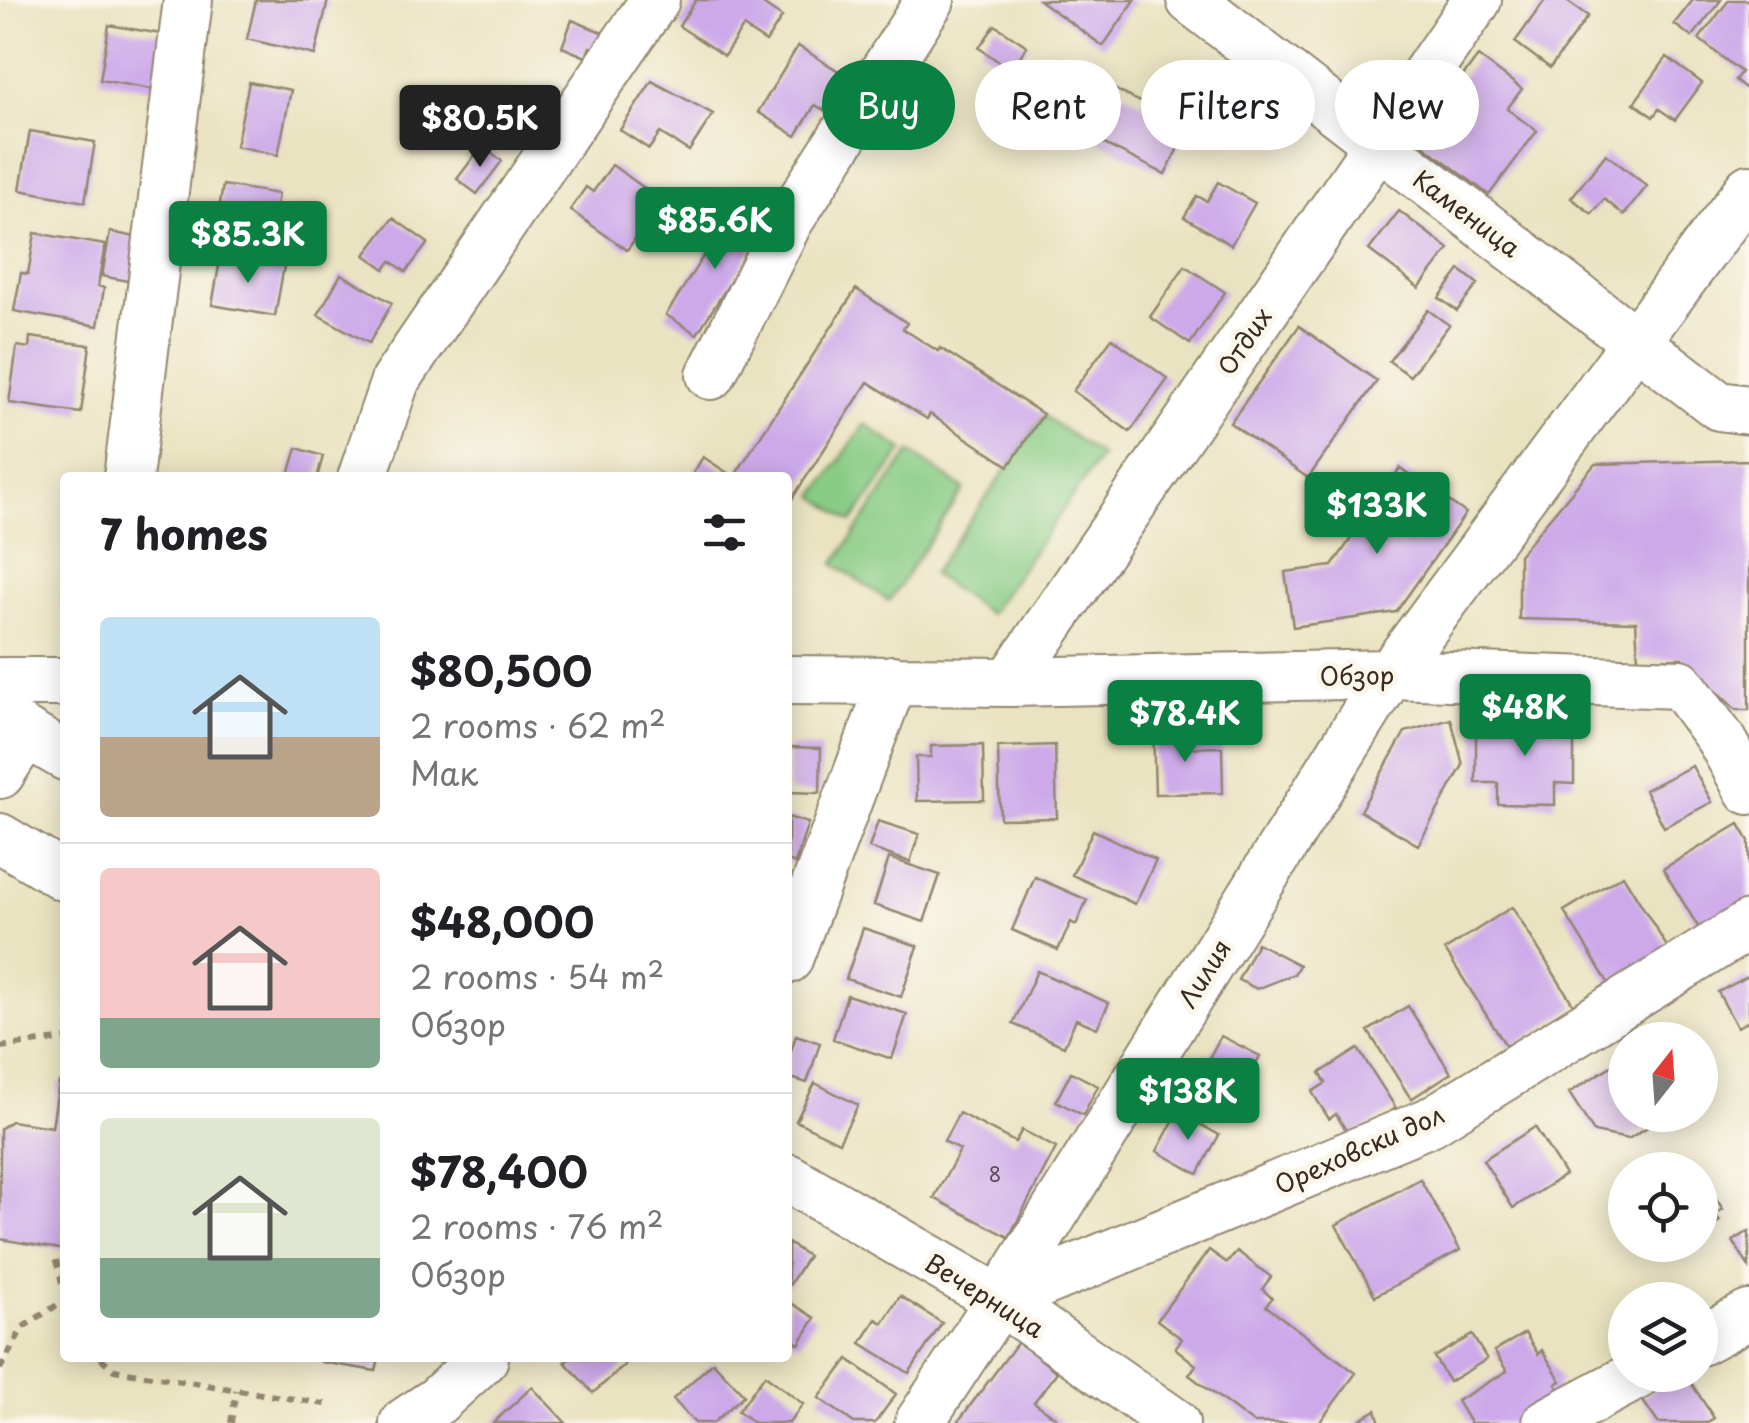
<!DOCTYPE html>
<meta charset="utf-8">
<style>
body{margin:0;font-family:"Playpen Sans",sans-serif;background:#f2f2f2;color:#202124;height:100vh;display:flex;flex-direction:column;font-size:38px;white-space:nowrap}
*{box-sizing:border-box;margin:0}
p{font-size:32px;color:#757577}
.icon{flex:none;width:55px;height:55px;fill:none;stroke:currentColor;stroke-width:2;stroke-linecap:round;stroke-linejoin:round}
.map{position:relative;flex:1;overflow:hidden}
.side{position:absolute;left:60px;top:472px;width:732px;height:890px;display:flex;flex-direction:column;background:#fff;border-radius:10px;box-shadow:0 5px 25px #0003}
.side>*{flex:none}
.banner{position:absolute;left:822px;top:60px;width:775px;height:90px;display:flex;gap:20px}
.needle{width:65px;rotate:17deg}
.tools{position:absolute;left:1608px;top:1022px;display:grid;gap:20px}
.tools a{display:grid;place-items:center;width:110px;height:110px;border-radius:50%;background:#fff;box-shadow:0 5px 25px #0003;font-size:50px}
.price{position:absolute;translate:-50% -85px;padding:0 22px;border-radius:10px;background:#0b8043;color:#fff;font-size:32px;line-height:65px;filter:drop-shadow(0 2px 5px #0008)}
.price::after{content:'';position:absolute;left:50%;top:60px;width:30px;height:22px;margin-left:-15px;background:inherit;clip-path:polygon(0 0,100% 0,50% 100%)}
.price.on{background:#222;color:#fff}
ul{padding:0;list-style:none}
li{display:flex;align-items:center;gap:30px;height:250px;padding:0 40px}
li+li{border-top:2px solid #e0e0e0}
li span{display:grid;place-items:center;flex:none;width:280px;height:200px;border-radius:10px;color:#555}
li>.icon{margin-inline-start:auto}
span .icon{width:120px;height:120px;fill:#fffc;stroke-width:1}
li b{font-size:42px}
h2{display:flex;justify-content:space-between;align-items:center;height:120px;padding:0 40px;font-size:42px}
.chip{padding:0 35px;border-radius:45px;background:#fff;box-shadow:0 5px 25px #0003;font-size:35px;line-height:90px}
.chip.on{background:#0b8043;color:#fff}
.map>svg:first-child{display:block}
.green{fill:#88cc85;stroke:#627b52;stroke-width:2.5}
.building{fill:#cda9ea}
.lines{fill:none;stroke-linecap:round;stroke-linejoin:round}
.minor-casing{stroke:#928670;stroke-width:52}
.path{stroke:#928670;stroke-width:6;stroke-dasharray:8 8;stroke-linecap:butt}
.minor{stroke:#fff;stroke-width:48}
.labels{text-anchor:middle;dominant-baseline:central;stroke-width:10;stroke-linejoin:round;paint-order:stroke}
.number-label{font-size:20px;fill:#604a51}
.street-label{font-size:25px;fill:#3b2a1e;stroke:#fbf7ec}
</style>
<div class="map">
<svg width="1749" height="1423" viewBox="0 0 1749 1423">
<rect width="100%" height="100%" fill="#fbf7ec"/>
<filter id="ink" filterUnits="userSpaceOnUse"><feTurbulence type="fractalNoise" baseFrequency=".01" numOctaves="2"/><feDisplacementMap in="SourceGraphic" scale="20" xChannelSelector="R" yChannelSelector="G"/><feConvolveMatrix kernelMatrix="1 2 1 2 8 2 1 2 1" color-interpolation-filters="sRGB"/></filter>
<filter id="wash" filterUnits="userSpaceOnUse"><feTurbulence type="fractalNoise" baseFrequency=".0048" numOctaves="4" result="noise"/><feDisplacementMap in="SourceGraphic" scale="40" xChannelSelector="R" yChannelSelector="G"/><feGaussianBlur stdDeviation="2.25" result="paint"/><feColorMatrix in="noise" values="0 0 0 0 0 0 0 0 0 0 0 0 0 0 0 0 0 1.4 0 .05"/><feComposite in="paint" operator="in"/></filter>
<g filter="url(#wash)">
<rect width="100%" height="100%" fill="#eae3c1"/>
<path class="green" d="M1044,416L1101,456L989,614L932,574Z
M865,424L903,450L852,522L815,496Z
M910,452L964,489L889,601L834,564Z"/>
<g id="blocks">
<path class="building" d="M256,0H328L315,55L247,39Z
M696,0H757L782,17L766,42L743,27L724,56L679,26Z
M1039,0H1135L1103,46Z
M1545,0H1565L1588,16L1550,68L1515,42Z
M1693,0H1721L1692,37L1674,24Z
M1729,0H1749V91L1735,80L1741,72L1699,39Z
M572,20L611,36L604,54L590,47L586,57L562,47Z
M109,25L167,35L158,90L100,80Z
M995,25L1027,46L1011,70L979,48Z
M798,46L845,75L824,110L815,105L796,136L758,112Z
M1478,56L1522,89L1507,109L1537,131L1489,195L1415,139Z
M1667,57L1702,83L1675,120L1659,109L1653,117L1634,103Z
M652,81L713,114L689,151L660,133L649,149L620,130Z
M249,82L291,90L278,155L236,146Z
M1108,86L1189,126L1165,174L1084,134Z
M30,131L95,142L85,202L20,190Z
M482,146L502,161L477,194L457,179Z
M1606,154L1647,186L1624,215L1604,199L1592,214L1571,198Z
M612,165L667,204L647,231L643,228L627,250L570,210L586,187L593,192Z
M1218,182L1255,203L1231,245L1184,217L1197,196L1207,201Z
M223,185L278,194L270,238L216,228Z
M733,209L764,229L697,334L666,315Z
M1399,211L1449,249L1419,288L1369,250Z
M393,218L428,243L406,272L391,261L385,269L365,255Z
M110,232L146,239L138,283L102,276Z
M35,233L105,245L98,286L104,288L98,326L14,311L21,273L28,274Z
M221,255L284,266L275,316L212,305Z
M1185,266L1225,292L1190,344L1150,317Z
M1460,270L1478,284L1457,311L1439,298Z
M341,274L392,303L369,343L318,315Z
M856,289L907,323L903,329L938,351L940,348L1043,414L1009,466L930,414L927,419L868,382L788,505V478H690L703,457L734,477Z
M1428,310L1449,325L1410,376L1389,361Z
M1299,326L1377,381L1308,478L1230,423Z
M30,337L90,345L81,413L9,403L17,346L29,348Z
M1112,338L1168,379L1130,432L1073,391Z
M297,448L323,456L317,478H288Z
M1749,460V710H1736L1682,658L1638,659L1636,622L1519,619V555L1595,464Z
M1400,468L1466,513L1396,612L1293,627L1285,572L1332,566Z
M1451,719L1463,765L1418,845L1360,811L1405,732Z
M1476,720H1574V784L1555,783V805L1498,804V783H1476Z
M1153,728H1186L1187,748L1222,747L1223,793L1155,794Z
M983,745L984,800L917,801L916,757H931V746Z
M1055,745L1057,818L1000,819L998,747Z
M788,747L821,748L820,793L788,792Z
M1692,766L1712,802L1664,827L1645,790Z
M788,817L808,823L795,864L788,861Z
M878,821L919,834L910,862L869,848Z
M1739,824L1749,841V900L1700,930L1663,869Z
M1093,830L1156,860L1135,904L1072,875Z
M889,858L940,875L924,922L874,905Z
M1623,875L1674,958L1615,994L1564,911Z
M1035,877L1087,900L1076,925L1071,922L1058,950L1012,930Z
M1512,907L1575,1007L1508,1049L1445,950Z
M863,928L918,946L901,997L846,979Z
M1257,943L1299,965L1294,974L1257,989L1238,980Z
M1037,971L1109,1003L1097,1028L1076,1019L1064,1046L1013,1024Z
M1749,976V1021L1737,1027L1718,992Z
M847,995L907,1014L892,1059L833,1039Z
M1408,1006L1451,1073L1411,1099L1368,1031Z
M796,1035L820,1043L807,1083L788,1077V1061Z
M1221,1036L1260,1056L1230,1112L1191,1091Z
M1358,1049L1396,1108L1350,1137L1336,1114L1329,1119L1312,1092L1326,1083L1320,1073Z
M1625,1057V1115H1667L1628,1139L1594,1132L1569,1093Z
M1071,1072L1098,1086L1083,1115L1056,1101Z
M59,1082H65V1250L0,1239V1129L11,1121L52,1127Z
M815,1083L858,1105L839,1142L796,1121Z
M1178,1112L1219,1135L1198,1174L1157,1151Z
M959,1113L1015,1142L1022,1130L1056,1148L1009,1237L934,1198L960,1150L944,1141Z
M1535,1127L1565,1175L1513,1208L1483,1160Z
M1420,1179L1460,1250L1375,1296L1336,1225Z
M1705,1182L1723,1209L1715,1214L1720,1221L1700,1234V1186Z
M1749,1231V1267L1733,1241Z
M788,1243L808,1256L788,1287Z
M1209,1250L1227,1263L1237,1251L1271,1277L1262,1289L1272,1298L1266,1306L1356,1373L1319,1423H1253L1189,1375L1196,1365L1175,1348L1182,1339L1157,1320Z
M900,1296L942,1323L909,1373L861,1343L876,1319L883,1323Z
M788,1301L815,1318L799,1344L788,1337Z
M1525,1333L1538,1354L1542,1350L1561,1381L1556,1384L1564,1397L1520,1423H1470L1457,1401L1507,1371L1494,1351Z
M1472,1335L1487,1359L1449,1382L1434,1357Z
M1018,1342L1057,1372L1034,1402L1063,1423H957Z
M321,1358H379L376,1371L321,1362Z
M571,1358H619L625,1365L593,1393L565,1362Z
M848,1359L896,1394L875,1423H854L819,1398Z
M713,1362L744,1395L713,1423H695L673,1399Z
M765,1375L803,1404L789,1423H754L738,1411Z
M1676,1375H1686L1714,1418L1706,1423H1658L1641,1398Z
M532,1387L566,1423H493Z
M1376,1410L1380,1423H1354Z"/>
</g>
</g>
<g filter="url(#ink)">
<use href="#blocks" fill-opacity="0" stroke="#928670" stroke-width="2.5"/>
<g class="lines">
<defs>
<path id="minor" d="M1191,0L1719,406L1749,410
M711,375L788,222L930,0
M128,478L188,0
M362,478L395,381L655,0
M788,680L1010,682L1390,674L1680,684L1720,738L1749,790
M0,682H65
M1010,682L1477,0
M0,718L65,756
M0,774L26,733
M0,838L65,877
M788,959L893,680
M788,1178L1000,1300L1175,1423
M1000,1300L1430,1122L1749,925
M1700,1341L1749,1315
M404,1423L437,1401L484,1358
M919,1423L1000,1300L1390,674L1749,189
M1547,1423L1637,1375"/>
</defs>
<use href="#minor" class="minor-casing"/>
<path class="path" d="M0,1047L65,1039
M56,1260L65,1294
M101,1358L114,1370L331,1405
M0,1369L23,1327L65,1300
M231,1423L236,1390"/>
<use href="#minor" class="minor"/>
</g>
</g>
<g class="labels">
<g class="number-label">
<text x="995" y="1174">8</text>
</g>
<g class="street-label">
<text transform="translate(1467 213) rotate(37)">Каменица</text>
<text transform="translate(1244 341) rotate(-56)">Отдих</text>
<text transform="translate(1357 675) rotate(-1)">Обзор</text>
<text transform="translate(1204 973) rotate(-58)">Лилия</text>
<text transform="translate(1359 1149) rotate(-24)">Ореховски дол</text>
<text transform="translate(985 1295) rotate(32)">Вечерница</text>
</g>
</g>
</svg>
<div class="tools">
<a><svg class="needle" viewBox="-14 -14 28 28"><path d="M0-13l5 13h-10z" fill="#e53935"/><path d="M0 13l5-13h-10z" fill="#757577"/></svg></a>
<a><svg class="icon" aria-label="locate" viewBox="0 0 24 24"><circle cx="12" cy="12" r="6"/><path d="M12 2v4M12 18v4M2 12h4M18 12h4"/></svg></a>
<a><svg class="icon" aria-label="layers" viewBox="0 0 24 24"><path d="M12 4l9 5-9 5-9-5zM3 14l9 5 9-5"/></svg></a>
</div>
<b class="price on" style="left:480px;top:170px">$80.5K</b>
<b class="price" style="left:715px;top:272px">$85.6K</b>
<b class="price" style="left:248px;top:286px">$85.3K</b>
<b class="price" style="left:1377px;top:557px">$133K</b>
<b class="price" style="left:1525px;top:759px">$48K</b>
<b class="price" style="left:1185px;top:765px">$78.4K</b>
<b class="price" style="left:1188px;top:1143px">$138K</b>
<div class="banner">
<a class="chip on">Buy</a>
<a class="chip">Rent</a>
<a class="chip">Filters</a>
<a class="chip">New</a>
</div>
<section class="side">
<h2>7 homes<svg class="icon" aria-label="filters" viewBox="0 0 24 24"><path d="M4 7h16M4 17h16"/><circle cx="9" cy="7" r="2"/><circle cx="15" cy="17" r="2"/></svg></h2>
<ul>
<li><span style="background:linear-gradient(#bfe0f5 60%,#b9a48a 0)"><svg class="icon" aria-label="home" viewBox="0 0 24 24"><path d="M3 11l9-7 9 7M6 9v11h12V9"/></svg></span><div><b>$80,500</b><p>2 rooms · 62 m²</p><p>Мак</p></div></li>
<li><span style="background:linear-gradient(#f6c9c9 75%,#7fa58c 0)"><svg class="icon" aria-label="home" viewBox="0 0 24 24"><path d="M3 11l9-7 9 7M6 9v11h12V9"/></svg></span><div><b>$48,000</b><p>2 rooms · 54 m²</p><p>Обзор</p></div></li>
<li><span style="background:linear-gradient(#dfe7d0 70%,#7fa58c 0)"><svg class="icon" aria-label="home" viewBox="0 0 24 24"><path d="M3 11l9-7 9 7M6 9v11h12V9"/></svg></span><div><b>$78,400</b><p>2 rooms · 76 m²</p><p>Обзор</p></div></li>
</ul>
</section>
</div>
